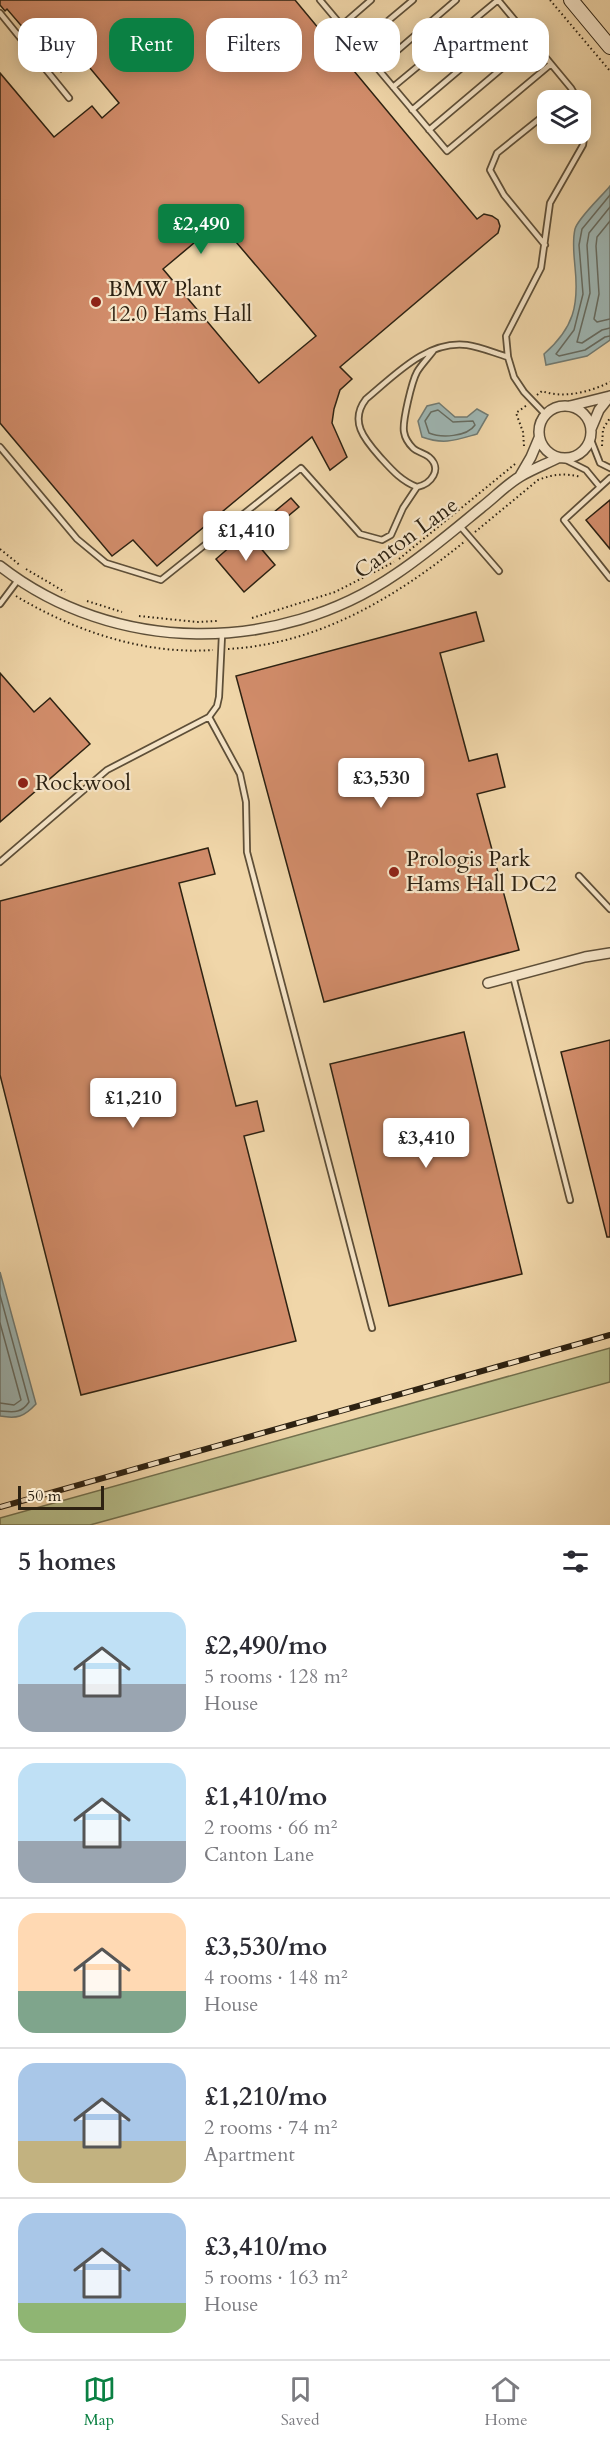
<!DOCTYPE html>
<meta charset="utf-8">
<style>
body{margin:0;font-family:Cardo,serif;background:#f2f2f3;color:#2b2b33;height:100vh;display:flex;flex-direction:column;font-size:22px;white-space:nowrap}
*{box-sizing:border-box;margin:0}
p{font-size:20px;color:#7c7c81}
.icon{flex:none;width:33px;height:33px;fill:none;stroke:currentColor;stroke-width:2;stroke-linecap:round;stroke-linejoin:round}
.map{position:relative;height:1525px;overflow:hidden}
.side{display:flex;flex-direction:column;background:#fff;flex:1}
.side>*{flex:none}
.hud{position:absolute;left:18px;top:18px;width:574px;height:54px;display:flex;gap:12px}
.fabs{position:absolute;left:537px;top:90px;display:grid;gap:12px}
.fabs a{display:grid;place-items:center;width:54px;height:54px;border-radius:12px;background:#fff;box-shadow:0 3px 15px #0003;font-size:30px}
.scale{position:absolute;left:18px;bottom:15px;width:86px;box-sizing:border-box;padding-left:6px;border:3px solid #2d2212;border-top:0;font-size:16px;line-height:21px;white-space:nowrap;color:#2d2212;-webkit-text-stroke:4px #f5e4c7;paint-order:stroke}
.price{position:absolute;translate:-50% -51px;padding:0 14px;border-radius:6px;background:#fff;color:#222;font-size:20px;line-height:39px;filter:drop-shadow(0 2px 3px #0008)}
.price::after{content:'';position:absolute;left:50%;top:36px;width:18px;height:14px;margin-left:-9px;background:inherit;clip-path:polygon(0 0,100% 0,50% 100%)}
.price.active{background:#0b8043;color:#fff}
ul{padding:0;list-style:none}
li{display:flex;align-items:center;gap:18px;height:150px;padding:0 18px}
li+li{border-top:2px solid #e1e1e2}
li span{display:grid;place-items:center;flex:none;width:168px;height:120px;border-radius:18px;color:#555}
li>.icon{margin-inline-start:auto}
span .icon{width:72px;height:72px;fill:#fffc;stroke-width:1}
li b{font-size:26px}
h2{display:flex;justify-content:space-between;align-items:center;height:72px;padding:0 18px;font-size:26px}
.chip{padding:0 21px;border-radius:18px;background:#fff;box-shadow:0 3px 15px #0003;font-size:21px;line-height:54px}
.chip.active{background:#0b8043;color:#fff}
.menu{display:flex;justify-content:space-around;align-items:center;height:84px;border-top:2px solid #e1e1e2;background:#fff;font-size:16px;color:#7c7c81}
.menu a{display:grid;justify-items:center;gap:3px}
.menu .active{color:#0b8043}
.map>svg:first-child{display:block}
.green{fill:#b6be8b;stroke:#72704e;stroke-width:1.5}
.water{fill:#9eb6b3;stroke:#717b73;stroke-width:1.5}
.lines{fill:none;stroke-linecap:round;stroke-linejoin:round}
.shore{stroke:#666c62;stroke-width:1.5}
.building{fill:#d18c6a;stroke:#2d2212;stroke-width:1.5;fill-rule:evenodd}
.lane-casing{stroke:#5e4f38;stroke-width:8}
.street-casing{stroke:#5e4f38;stroke-width:12}
.secondary-casing{stroke:#2d2212;stroke-width:16}
.path{stroke:#2d2212;stroke-width:2;stroke-dasharray:1.5 3;stroke-linecap:butt}
.lane{stroke:#f5e4c7;stroke-width:4.5}
.street{stroke:#f5e4c7;stroke-width:9}
.secondary{stroke:#f5e4c7;stroke-width:14}
.rail-casing{stroke:#2d2212;stroke-width:6}
.rail{stroke:#f5e4c7;stroke-width:4;stroke-dasharray:11;stroke-linecap:butt}
.poi-dot{fill:#8f2418;stroke:#f5e4c7;stroke-width:2}
.labels{text-anchor:middle;dominant-baseline:central;stroke-width:4.5;stroke-linejoin:round;paint-order:stroke}
.poi-label{font-size:22px;fill:#2d2212;stroke:#f5e4c7;text-anchor:start}
.street-label{font-size:22px;fill:#2d2212;stroke:#f5e4c7}
</style>
<div class="map">
<svg width="610" height="1525" viewBox="0 0 610 1525">
<rect width="100%" height="100%" fill="#f0d6a9"/>
<filter id="stains"><feTurbulence type="fractalNoise" baseFrequency=".00333" numOctaves="4"/><feColorMatrix values="0 0 0 0 .2 0 0 0 0 .09 0 0 0 0 .02 0 0 0 .5 -.17"/></filter>
<radialGradient id="worn" r=".72"><stop offset=".6" stop-color="#630" stop-opacity="0"/><stop offset="1" stop-color="#630" stop-opacity=".3"/></radialGradient>
<path class="green" d="M610,1348V1382L90,1525H0V1518Z"/>
<path class="water" d="M610,186V340L587,356L546,365L544,354C574,328 579,305 575,267C574,254 572,242 575,229C578,218 602,196 610,186Z
M439,403L455,417H467L477,409L488,415L477,434C456,440 444,445 422,437L418,421L427,406Z
M0,1272L36,1404C24,1417 17,1419 0,1416Z"/>
<g class="lines">
<path class="shore" d="M610,195L582,229L579,245L583,294L574,330L556,354L559,356L585,350L605,337L610,336
M610,207L589,233L587,245L590,293L577,342L582,343L602,330L610,328
M610,221L597,237L596,246L599,294L594,319L597,322L610,319
M438,410L453,422L473,421L475,425C467,437 441,438 429,433L425,421L431,412Z
M0,1295L29,1402C21,1414 13,1412 0,1411
M0,1323L21,1400L14,1405L0,1403"/>
</g>
<path class="building" d="M0,0H295L477,219L484,214L492,216L498,220L500,226L498,233L492,238L340,367L352,379L340,390L334,409L332,423L347,457L330,470L312,437L157,566L133,540L112,556L0,423V73L54,137L92,106L102,118L119,103L80,56L61,72L7,9L5,11L0,5ZM219,222L316,336L259,383L163,269Z
M291,498L299,507L270,531L262,522Z
M610,500V549L586,520Z
M247,532L275,565L244,592L216,559Z
M476,612L484,641L440,653L469,761L497,754L505,787L477,794L519,950L324,1002L236,676Z
M0,673L34,712L50,698L90,744L0,822Z
M208,848L215,874L179,883L236,1106L257,1101L264,1131L244,1136L296,1341L81,1395L0,1075V901Z
M464,1032L522,1274L389,1306L330,1064Z
M610,1040V1237H607L561,1052Z"/>
<g class="lines">
<defs>
<path id="lane" d="M320,0L447,151L551,64
M0,13L69,98
M341,26L371,0
M358,46L413,0
M377,68L456,0
M393,87L498,0L571,88L578,100
M412,110L516,22
M429,130L533,42
M545,245L504,195L490,170L497,153L548,112
M434,350C429,357 421,365 417,372C412,381 402,422 404,432C405,438 408,443 413,448C417,452 424,453 429,457C443,469 431,484 417,487C401,481 391,469 380,457C364,439 349,421 366,399C395,375 427,340 467,345C481,347 494,353 508,357
M546,415L524,392L514,377L508,357L506,336L541,268L550,203L583,145L586,125L580,104
M591,440L600,463L610,468
M0,447L77,539L106,563L161,580L301,468L360,534L382,540L391,535L403,508L417,487
M564,459L586,470L600,487
M610,478L564,520L610,578
M460,526L499,571
M0,604L18,580
M209,717L240,774L246,802L247,852L372,1328
M0,862L107,770L209,717L217,706L219,697L222,635
M579,876L610,909
M513,976L570,1200"/>
<path id="street" d="M570,406L610,396
M539 432a26 26 0 1 1 52 0a26 26 0 1 1-52 0Z
M591,429L599,410L610,396
M520,476L531,457L539,438
M0,566C114,655 278,655 396,574C426,554 454,530 482,507C495,497 507,484 521,476C533,469 546,464 558,458
M488,983L585,957L610,953"/>
<path id="secondary" d="M571,0L610,47"/>
</defs>
<use href="#lane" class="lane-casing"/>
<use href="#street" class="street-casing"/>
<use href="#secondary" class="secondary-casing"/>
<path class="path" d="M550,0L610,71
M537,395L542,391C563,399 590,392 610,382
M524,446L523,432L516,413L527,405
M602,446L603,429L610,418
M475,532L538,480C553,474 566,473 581,477
M0,549L21,566
M399,559L515,464
M26,569L65,592
M16,596C74,631 145,655 213,650
M87,601L122,612
M139,616L197,622L217,621
M252,618L335,592L394,562
M228,649C318,644 395,598 464,542"/>
<use href="#lane" class="lane"/>
<use href="#street" class="street"/>
<use href="#secondary" class="secondary"/>
<defs>
<path id="rail" d="M0,1507L610,1335"/>
</defs>
<use href="#rail" class="rail-casing"/>
<use href="#rail" class="rail"/>
</g>
<g class="poi-dot">
<circle cx="96" cy="302" r="6"/>
<circle cx="23" cy="783" r="6"/>
<circle cx="394" cy="872" r="6"/>
</g>
<g class="labels">
<g class="poi-label">
<text x="108" y="289">BMW Plant<tspan x="108" dy="25">12.0 Hams Hall</tspan></text>
<text x="35" y="783">Rockwool</text>
<text x="406" y="859">Prologis Park<tspan x="406" dy="25">Hams Hall DC2</tspan></text>
</g>
<g class="street-label">
<text transform="translate(406 538) rotate(-36)">Canton Lane</text>
</g>
</g>
<rect width="100%" height="100%" filter="url(#stains)"/>
<rect width="100%" height="100%" fill="url(#worn)"/>
</svg>
<div class="fabs">
<a><svg class="icon" aria-label="layers" viewBox="0 0 24 24"><path d="M12 4l9 5-9 5-9-5zM3 14l9 5 9-5"/></svg></a>
</div>
<div class="scale">50 m</div>
<b class="price active" style="left:201px;top:255px">£2,490</b>
<b class="price" style="left:246px;top:562px">£1,410</b>
<b class="price" style="left:381px;top:809px">£3,530</b>
<b class="price" style="left:133px;top:1129px">£1,210</b>
<b class="price" style="left:426px;top:1169px">£3,410</b>
<div class="hud">
<a class="chip">Buy</a>
<a class="chip active">Rent</a>
<a class="chip">Filters</a>
<a class="chip">New</a>
<a class="chip">Apartment</a>
</div>
</div>
<section class="side">
<h2>5 homes<svg class="icon" aria-label="filters" viewBox="0 0 24 24"><path d="M4 7h16M4 17h16"/><circle cx="9" cy="7" r="2"/><circle cx="15" cy="17" r="2"/></svg></h2>
<ul>
<li><span style="background:linear-gradient(#bfe0f5 60%,#9aa5b1 0)"><svg class="icon" aria-label="home" viewBox="0 0 24 24"><path d="M3 11l9-7 9 7M6 9v11h12V9"/></svg></span><div><b>£2,490/mo</b><p>5 rooms · 128 m²</p><p>House</p></div></li>
<li><span style="background:linear-gradient(#bfe0f5 65%,#9aa5b1 0)"><svg class="icon" aria-label="home" viewBox="0 0 24 24"><path d="M3 11l9-7 9 7M6 9v11h12V9"/></svg></span><div><b>£1,410/mo</b><p>2 rooms · 66 m²</p><p>Canton Lane</p></div></li>
<li><span style="background:linear-gradient(#ffd9b3 65%,#7fa58c 0)"><svg class="icon" aria-label="home" viewBox="0 0 24 24"><path d="M3 11l9-7 9 7M6 9v11h12V9"/></svg></span><div><b>£3,530/mo</b><p>4 rooms · 148 m²</p><p>House</p></div></li>
<li><span style="background:linear-gradient(#a9c7e8 65%,#c2b280 0)"><svg class="icon" aria-label="home" viewBox="0 0 24 24"><path d="M3 11l9-7 9 7M6 9v11h12V9"/></svg></span><div><b>£1,210/mo</b><p>2 rooms · 74 m²</p><p>Apartment</p></div></li>
<li><span style="background:linear-gradient(#a9c7e8 75%,#8fb573 0)"><svg class="icon" aria-label="home" viewBox="0 0 24 24"><path d="M3 11l9-7 9 7M6 9v11h12V9"/></svg></span><div><b>£3,410/mo</b><p>5 rooms · 163 m²</p><p>House</p></div></li>
</ul>
</section>
<nav class="menu">
<a class="active"><svg class="icon" aria-label="map" viewBox="0 0 24 24"><path d="M3 6l6-2 6 2 6-2v14l-6 2-6-2-6 2zM9 4v14M15 6v14"/></svg>Map</a>
<a><svg class="icon" aria-label="saved" viewBox="0 0 24 24"><path d="M7 4h10v16l-5-4-5 4z"/></svg>Saved</a>
<a><svg class="icon" aria-label="home" viewBox="0 0 24 24"><path d="M3 11l9-7 9 7M6 9v11h12V9"/></svg>Home</a>
</nav>
